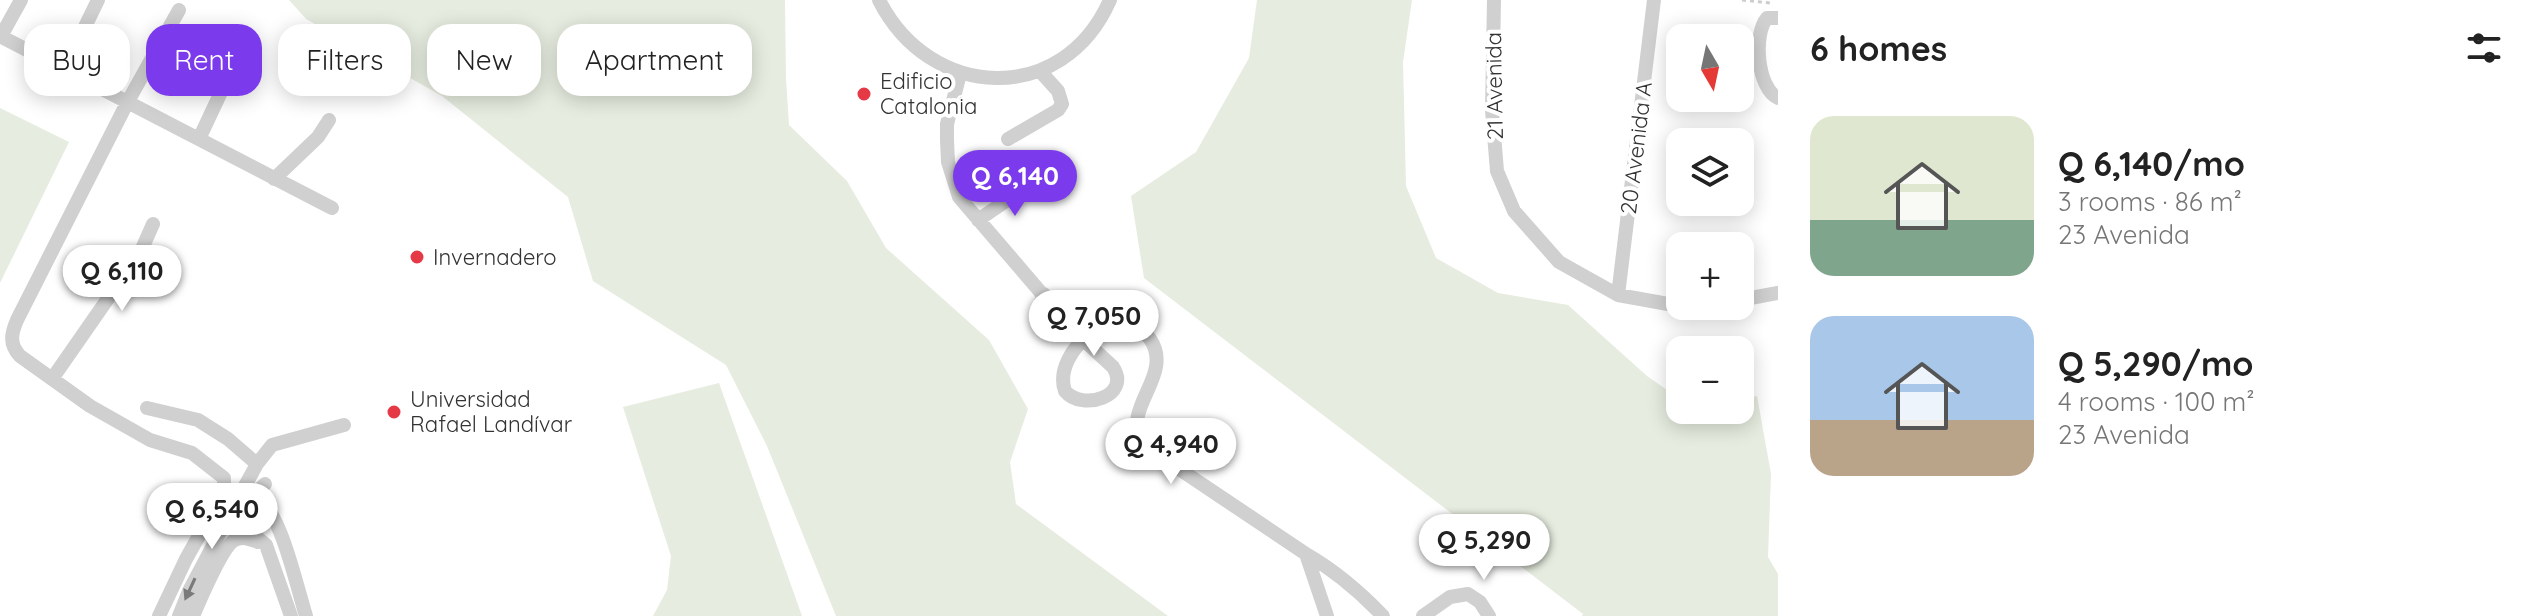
<!DOCTYPE html>
<meta charset="utf-8">
<style>
body{margin:0;font-family:Quicksand,sans-serif;background:#f6f6f6;color:#222;height:100vh;display:flex;flex-direction:column;font-size:30px;white-space:nowrap}
*{box-sizing:border-box;margin:0}
p{font-size:26px;color:#767676}
.icon{flex:none;width:44px;height:44px;fill:none;stroke:currentColor;stroke-width:2;stroke-linecap:round;stroke-linejoin:round}
.map{position:relative;flex:1;overflow:hidden}
.panel{display:flex;flex-direction:column;background:#fff;width:760px}
.panel>*{flex:none}
.top-card{position:absolute;left:24px;top:24px;width:760px;height:72px;display:flex;gap:16px}
.needle{width:52px;rotate:171deg}
.controls{position:absolute;left:1666px;top:24px;display:grid;gap:16px}
.controls a{display:grid;place-items:center;width:88px;height:88px;border-radius:16px;background:#fff;box-shadow:0 4px 20px #0003;font-size:40px}
.price{position:absolute;translate:-50% -68px;padding:0 18px;border-radius:28px;background:#fff;color:#222;font-size:26px;line-height:52px;filter:drop-shadow(0 2px 4px #0008)}
.price::after{content:'';position:absolute;left:50%;top:48px;width:24px;height:18px;margin-left:-12px;background:inherit;clip-path:polygon(0 0,100% 0,50% 100%)}
.price.current{background:#7c3aed;color:#fff}
ul{padding:0;list-style:none}
li{display:flex;align-items:center;gap:24px;height:200px;padding:0 32px}
li span{display:grid;place-items:center;flex:none;width:224px;height:160px;border-radius:24px;color:#555}
li>.icon{margin-inline-start:auto}
span .icon{width:96px;height:96px;fill:#fffc;stroke-width:1}
li b{font-size:34px}
h2{display:flex;justify-content:space-between;align-items:center;height:96px;padding:0 32px;font-size:34px}
.tag{padding:0 28px;border-radius:24px;background:#fff;box-shadow:0 4px 20px #0003;font-size:28px;line-height:72px}
.tag.current{background:#7c3aed;color:#fff}
main{display:flex;flex:1;min-height:0}
.map>svg:first-child{display:block}
.green{fill:#e6ecdf}
.lines{fill:none;stroke-linecap:round;stroke-linejoin:round}
.path{stroke:#cdcdcd;stroke-width:3;stroke-dasharray:4 4;stroke-linecap:butt}
.minor{stroke:#d0d0d0;stroke-width:14}
.oneway{fill:#7a7a7a}
.poi-dot{fill:#e63946;stroke:#fff;stroke-width:3}
.labels{text-anchor:middle;dominant-baseline:central;stroke-width:8;stroke-linejoin:round;paint-order:stroke}
.poi-label{font-size:22px;fill:#333;stroke:#fff;text-anchor:start}
.street-label{font-size:22px;fill:#333;stroke:#fff}
</style>
<main>
<div class="map">
<svg width="1778" height="616" viewBox="0 0 1778 616">
<rect width="100%" height="100%" fill="#fff"/>
<path class="green" d="M289,0H785L786,79L789,125L847,181L886,248L989,340L1028,409L1010,462L1016,504L1168,616H836L767,446L726,365L593,281L568,197L442,96L306,19Z
M1257,0H1412L1403,62L1406,186L1436,258L1498,293L1568,305L1647,376L1680,399V410H1740V400L1757,396L1771,474L1768,557L1778,574V616H1582L1583,614L1144,278L1131,196L1196,152L1249,58Z
M0,108L69,142L0,283Z
M719,383L802,616H653L667,590L671,556L623,407Z"/>
<g class="lines">
<path class="path" d="M1742,0L1770,3"/>
<path class="minor" d="M879,0C930,101 1063,107 1110,0
M1494,0L1492,110L1497,171L1514,211L1559,262L1618,295L1668,304L1680,303
M1778,18H1767C1753,34 1757,88 1778,98
M0,36L332,208
M1,36L21,0
M64,70L98,0
M960,74L947,124V140L948,162L959,197L1073,330L1113,367C1132,396 1082,412 1065,391C1051,352 1119,294 1150,339C1175,375 1120,408 1142,444L1306,554L1327,616
M199,139L230,73
M1008,139L1058,110L1062,104L1058,91L1040,71
M274,179L318,137L329,120
M978,220L1031,184
M1044,294L1037,313L1040,325L1049,329L1070,326
M1618,295L1654,0
M1740,300L1778,293
M52,379L141,251L153,224
M147,408L198,420L228,439L257,464
M245,503L265,484
M244,504L261,502C281,514 298,591 306,616
M231,515L266,545L291,616
M1306,554C1334,570 1361,593 1383,616
M159,616L186,559L224,491V478L192,453L150,440L90,406L20,356C9,344 11,334 17,320L127,103L179,10
M179,616L189,591L240,495L257,464L272,445L344,425
M193,616C200,600 221,550 233,541C242,535 249,539 258,542
M1423,616L1450,597L1468,594L1480,602L1489,616"/>
</g>
<defs><path id="oneway-solid" d="M-6-.8H1V-3.2L6.5 0L1 3.2V.8H-6Z" transform="scale(2)"/></defs>
<use class="oneway" href="#oneway-solid" transform="translate(190 589) rotate(115)"/>
<g class="poi-dot">
<circle cx="864" cy="94" r="8"/>
<circle cx="417" cy="257" r="8"/>
<circle cx="394" cy="412" r="8"/>
</g>
<g class="labels">
<g class="poi-label">
<text x="880" y="81">Edificio<tspan x="880" dy="25">Catalonia</tspan></text>
<text x="433" y="257">Invernadero</text>
<text x="410" y="399">Universidad<tspan x="410" dy="25">Rafael Landívar</tspan></text>
</g>
<g class="street-label">
<text transform="translate(1494 86) rotate(-91)">21 Avenida</text>
<text transform="translate(1636 148) rotate(-83)">20 Avenida A</text>
</g>
</g>
</svg>
<div class="controls">
<a><svg class="needle" viewBox="-14 -14 28 28"><path d="M0-13l5 13h-10z" fill="#e53935"/><path d="M0 13l5-13h-10z" fill="#767676"/></svg></a>
<a><svg class="icon" aria-label="layers" viewBox="0 0 24 24"><path d="M12 4l9 5-9 5-9-5zM3 14l9 5 9-5"/></svg></a>
<a>+</a>
<a>−</a>
</div>
<b class="price current" style="left:1015px;top:218px">Q 6,140</b>
<b class="price" style="left:122px;top:313px">Q 6,110</b>
<b class="price" style="left:1094px;top:358px">Q 7,050</b>
<b class="price" style="left:1171px;top:486px">Q 4,940</b>
<b class="price" style="left:212px;top:551px">Q 6,540</b>
<b class="price" style="left:1484px;top:582px">Q 5,290</b>
<div class="top-card">
<a class="tag">Buy</a>
<a class="tag current">Rent</a>
<a class="tag">Filters</a>
<a class="tag">New</a>
<a class="tag">Apartment</a>
</div>
</div>
<section class="panel">
<h2>6 homes<svg class="icon" aria-label="filters" viewBox="0 0 24 24"><path d="M4 7h16M4 17h16"/><circle cx="9" cy="7" r="2"/><circle cx="15" cy="17" r="2"/></svg></h2>
<ul>
<li><span style="background:linear-gradient(#dfe7d0 65%,#7fa58c 0)"><svg class="icon" aria-label="home" viewBox="0 0 24 24"><path d="M3 11l9-7 9 7M6 9v11h12V9"/></svg></span><div><b>Q 6,140/mo</b><p>3 rooms · 86 m²</p><p>23 Avenida</p></div></li>
<li><span style="background:linear-gradient(#a9c7e8 65%,#b9a48a 0)"><svg class="icon" aria-label="home" viewBox="0 0 24 24"><path d="M3 11l9-7 9 7M6 9v11h12V9"/></svg></span><div><b>Q 5,290/mo</b><p>4 rooms · 100 m²</p><p>23 Avenida</p></div></li>
</ul>
</section>
</main>
